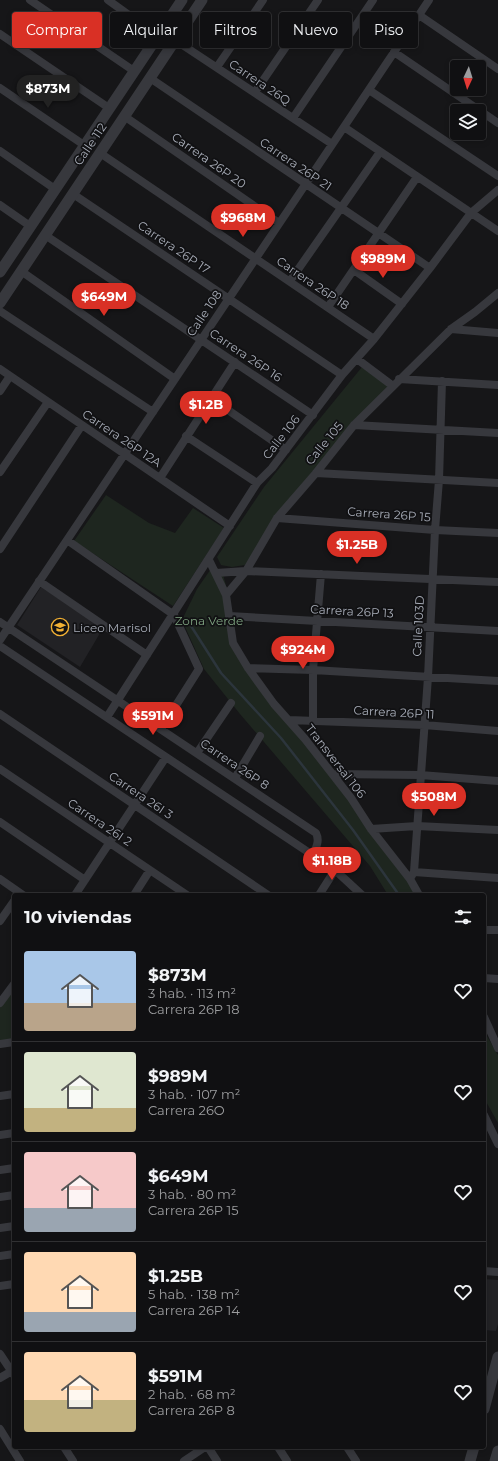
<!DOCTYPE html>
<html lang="es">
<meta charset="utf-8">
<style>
body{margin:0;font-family:Montserrat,sans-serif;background:#19191b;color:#f1f3f6;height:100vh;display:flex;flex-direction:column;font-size:15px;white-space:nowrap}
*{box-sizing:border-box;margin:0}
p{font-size:13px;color:#9c9d9f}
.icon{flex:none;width:22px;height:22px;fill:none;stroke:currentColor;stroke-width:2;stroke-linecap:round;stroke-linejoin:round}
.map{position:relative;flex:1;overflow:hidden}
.details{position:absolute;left:12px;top:893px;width:474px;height:556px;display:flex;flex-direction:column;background:#101012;border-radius:4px;box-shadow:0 2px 6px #0003,0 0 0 1px #303032}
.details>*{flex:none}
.hud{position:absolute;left:12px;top:12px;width:474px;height:36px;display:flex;gap:8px}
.needle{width:26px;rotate:184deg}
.controls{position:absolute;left:450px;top:60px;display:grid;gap:8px}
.controls a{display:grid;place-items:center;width:36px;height:36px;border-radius:4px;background:#101012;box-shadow:0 2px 6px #0003,0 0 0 1px #303032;font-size:20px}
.price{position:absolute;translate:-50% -34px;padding:0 9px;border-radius:14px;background:#d93025;color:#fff;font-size:13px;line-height:26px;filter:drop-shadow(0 1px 2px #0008)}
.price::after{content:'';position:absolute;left:50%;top:24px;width:12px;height:9px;margin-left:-6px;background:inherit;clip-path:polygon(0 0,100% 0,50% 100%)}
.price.current{background:#222;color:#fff}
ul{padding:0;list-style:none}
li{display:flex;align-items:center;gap:12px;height:100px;padding:0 12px}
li+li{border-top:1px solid #303032}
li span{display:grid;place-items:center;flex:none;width:112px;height:80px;border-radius:4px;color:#555}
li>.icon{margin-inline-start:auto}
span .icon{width:48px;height:48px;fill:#fffc;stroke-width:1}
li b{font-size:17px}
h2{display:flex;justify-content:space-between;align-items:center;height:48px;padding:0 12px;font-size:17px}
.tag{padding:0 14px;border-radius:4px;background:#101012;box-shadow:0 2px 6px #0003,0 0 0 1px #303032;font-size:14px;line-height:36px}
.tag.current{background:#d93025;color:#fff}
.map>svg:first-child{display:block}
.built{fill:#222225}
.green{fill:#1e261f}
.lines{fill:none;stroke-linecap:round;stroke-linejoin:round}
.stream{stroke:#2c353c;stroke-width:2.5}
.minor{stroke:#37383d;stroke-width:8}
.tertiary{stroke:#37383d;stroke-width:11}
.labels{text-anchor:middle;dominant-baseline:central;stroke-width:3.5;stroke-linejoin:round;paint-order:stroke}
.street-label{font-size:12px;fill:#a8adb8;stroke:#111113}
.park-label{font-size:12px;fill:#7fa381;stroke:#111113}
.poi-label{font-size:12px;fill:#a8adb8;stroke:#111113;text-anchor:start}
</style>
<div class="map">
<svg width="498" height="1461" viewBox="0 0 498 1461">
<rect width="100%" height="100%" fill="#161618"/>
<path class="built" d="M41,587L103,628L80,667L17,625Z
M484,1279L498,1280V1324L496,1331L484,1330Z"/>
<path class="green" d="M362,367L389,386L352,425L245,565L232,567L221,565L217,557L264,487Z
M106,495L149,523L175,533L193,508L224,528L173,606L74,541Z
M213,566L222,571L229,596L233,642L303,740L349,800L408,881L416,895H388L370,866L240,714L204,669L182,620L197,589Z
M14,984V1042L0,1044V1003Z
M484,1031L498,1055V1123L484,1098Z"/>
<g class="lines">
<path class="stream" d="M191,626L221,673L281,738L353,830L399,895"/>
<path class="minor" d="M30,0L134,71
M108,0L158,36
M419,15L498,69
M0,34L109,108
M175,40L332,144
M394,52L498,123
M217,67L263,0
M150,78L430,268
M0,88L84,145
M369,90L498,176
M255,92L318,0
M124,116L279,223
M293,118L373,0
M344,127L498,231
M0,151L55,189
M100,153L374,339
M73,194L342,375
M0,205L30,226
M45,235L313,415
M354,270L402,304
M21,271L175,379
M290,281L380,152
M328,307L417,177
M0,311L153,412
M451,329L498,333
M357,359L393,386
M0,369L230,526
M399,379L498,385
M0,391L10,376
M212,399L286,450
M354,425L498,433
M186,436L257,483
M0,472L48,402
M316,473L498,483
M160,478L235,362
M277,518L435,530L498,533
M67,540L174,615L199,669L161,729
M0,549L82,425
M209,560L226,595
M216,573L246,571L498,582
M39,581L147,655
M229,616L498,631
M0,622L316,833C320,841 316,847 313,856
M0,640L429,0
M0,646L335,870L362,895
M248,668L313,670L498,681
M0,714L268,895
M107,717L257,483L272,468L342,375L374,339L430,268L471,213L498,190
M289,720L424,725L498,731
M313,720V670L321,574
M197,753L231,703
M0,769L187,895
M333,774L420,775L498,781
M235,778L260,736
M0,822L85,880
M371,829L417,826L498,830
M414,872L428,677L435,530L439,480L442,381
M411,877L414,872L498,878
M0,879L23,895
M75,895L166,757
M134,895L150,870
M319,895L335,870
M419,895L410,879L371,829L351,798L305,739L274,704L248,668L233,643L226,595L246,571L277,518L316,473L354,425L451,329L475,312L498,293
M0,921L14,901
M484,930H498
M484,978L498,979
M0,1003L14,984
M484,1017L498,1048
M0,1044L14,1042
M0,1096L14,1094
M484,1115L498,1144
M0,1135L14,1133
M0,1170L14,1168
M0,1197L14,1195
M0,1228L14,1226
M0,1256L14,1254
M484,1271L498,1272
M0,1286L14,1284
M0,1354L14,1375
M0,1378L12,1371
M0,1429L20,1461
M64,1447L73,1461
M208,1447L217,1461
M278,1447L287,1461
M347,1447L356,1461
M184,1461L205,1447"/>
<path class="tertiary" d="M0,272L182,0
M0,303L202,0
M484,1409L498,1357
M470,1461L474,1447
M495,1461L498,1451"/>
</g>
<defs>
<symbol id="school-ring" viewBox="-11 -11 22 22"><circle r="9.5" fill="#111113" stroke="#f2b134" stroke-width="1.5"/><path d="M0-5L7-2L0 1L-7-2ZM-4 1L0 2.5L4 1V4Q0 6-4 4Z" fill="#f2b134"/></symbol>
</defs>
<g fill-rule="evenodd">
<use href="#school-ring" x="50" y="617" width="20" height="20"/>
</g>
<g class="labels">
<g class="street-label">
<text transform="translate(260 82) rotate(34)">Carrera 26Q</text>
<text transform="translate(90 144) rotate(-56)">Calle 112</text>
<text transform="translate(209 160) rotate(35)">Carrera 26P 20</text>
<text transform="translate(296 164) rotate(34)">Carrera 26P 21</text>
<text transform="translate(174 247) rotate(34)">Carrera 26P 17</text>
<text transform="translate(313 283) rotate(34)">Carrera 26P 18</text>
<text transform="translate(204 313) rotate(-56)">Calle 108</text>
<text transform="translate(246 355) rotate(34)">Carrera 26P 16</text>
<text transform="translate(281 437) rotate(-52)">Calle 106</text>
<text transform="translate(122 438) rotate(34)">Carrera 26P 12A</text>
<text transform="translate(324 443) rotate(-51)">Calle 105</text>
<text transform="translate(389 514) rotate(4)">Carrera 26P 15</text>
<text transform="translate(352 611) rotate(3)">Carrera 26P 13</text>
<text transform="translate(418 626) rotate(-87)">Calle 103D</text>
<text transform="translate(394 712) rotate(3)">Carrera 26P 11</text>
<text transform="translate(336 761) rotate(52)">Transversal 106</text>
<text transform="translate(235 764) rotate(34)">Carrera 26P 8</text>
<text transform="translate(141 795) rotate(34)">Carrera 26I 3</text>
<text transform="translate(100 822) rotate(34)">Carrera 26I 2</text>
</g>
<g class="park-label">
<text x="209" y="620">Zona Verde</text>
</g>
<g class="poi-label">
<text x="73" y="627">Liceo Marisol</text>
</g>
</g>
</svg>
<div class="controls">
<a><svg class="needle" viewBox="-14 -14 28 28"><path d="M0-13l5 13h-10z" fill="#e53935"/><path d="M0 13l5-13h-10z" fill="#9c9d9f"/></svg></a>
<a><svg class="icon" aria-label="layers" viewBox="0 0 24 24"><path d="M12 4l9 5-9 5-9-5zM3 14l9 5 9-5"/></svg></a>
</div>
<b class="price current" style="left:48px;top:109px">$873M</b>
<b class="price" style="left:243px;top:238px">$968M</b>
<b class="price" style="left:383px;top:279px">$989M</b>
<b class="price" style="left:104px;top:317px">$649M</b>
<b class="price" style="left:206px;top:425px">$1.2B</b>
<b class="price" style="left:357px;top:565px">$1.25B</b>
<b class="price" style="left:303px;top:670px">$924M</b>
<b class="price" style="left:153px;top:736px">$591M</b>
<b class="price" style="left:434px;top:817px">$508M</b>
<b class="price" style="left:332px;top:881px">$1.18B</b>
<div class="hud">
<a class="tag current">Comprar</a>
<a class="tag">Alquilar</a>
<a class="tag">Filtros</a>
<a class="tag">Nuevo</a>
<a class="tag">Piso</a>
</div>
<section class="details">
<h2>10 viviendas<svg class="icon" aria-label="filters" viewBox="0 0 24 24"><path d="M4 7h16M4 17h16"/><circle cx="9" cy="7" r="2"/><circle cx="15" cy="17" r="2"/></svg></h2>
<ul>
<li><span style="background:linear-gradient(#a9c7e8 65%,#b9a48a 0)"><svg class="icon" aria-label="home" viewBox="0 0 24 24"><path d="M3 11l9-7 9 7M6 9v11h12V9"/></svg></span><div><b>$873M</b><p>3 hab. · 113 m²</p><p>Carrera 26P 18</p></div><svg class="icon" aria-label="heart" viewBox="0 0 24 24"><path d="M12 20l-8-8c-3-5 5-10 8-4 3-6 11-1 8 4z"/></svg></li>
<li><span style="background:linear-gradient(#dfe7d0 70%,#c2b280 0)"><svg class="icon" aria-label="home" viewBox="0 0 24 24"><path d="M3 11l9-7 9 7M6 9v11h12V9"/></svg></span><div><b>$989M</b><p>3 hab. · 107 m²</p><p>Carrera 26O</p></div><svg class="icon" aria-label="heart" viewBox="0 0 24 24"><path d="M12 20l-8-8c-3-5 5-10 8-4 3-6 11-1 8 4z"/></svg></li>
<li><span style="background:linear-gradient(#f6c9c9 70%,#9aa5b1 0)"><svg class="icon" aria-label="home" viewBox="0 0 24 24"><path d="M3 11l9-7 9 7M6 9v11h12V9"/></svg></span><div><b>$649M</b><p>3 hab. · 80 m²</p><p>Carrera 26P 15</p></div><svg class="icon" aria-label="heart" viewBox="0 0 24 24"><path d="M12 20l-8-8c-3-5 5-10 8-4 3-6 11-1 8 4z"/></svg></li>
<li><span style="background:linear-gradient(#ffd9b3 75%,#9aa5b1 0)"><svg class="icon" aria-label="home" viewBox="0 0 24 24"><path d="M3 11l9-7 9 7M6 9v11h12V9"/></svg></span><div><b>$1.25B</b><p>5 hab. · 138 m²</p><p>Carrera 26P 14</p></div><svg class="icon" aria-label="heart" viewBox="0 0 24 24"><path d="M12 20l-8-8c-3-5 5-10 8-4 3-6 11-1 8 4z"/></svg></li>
<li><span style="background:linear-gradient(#ffd9b3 60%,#c2b280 0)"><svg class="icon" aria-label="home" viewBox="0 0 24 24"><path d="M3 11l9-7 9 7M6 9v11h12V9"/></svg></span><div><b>$591M</b><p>2 hab. · 68 m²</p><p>Carrera 26P 8</p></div><svg class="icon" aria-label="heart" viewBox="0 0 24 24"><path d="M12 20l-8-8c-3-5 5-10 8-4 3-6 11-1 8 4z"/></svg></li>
</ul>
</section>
</div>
